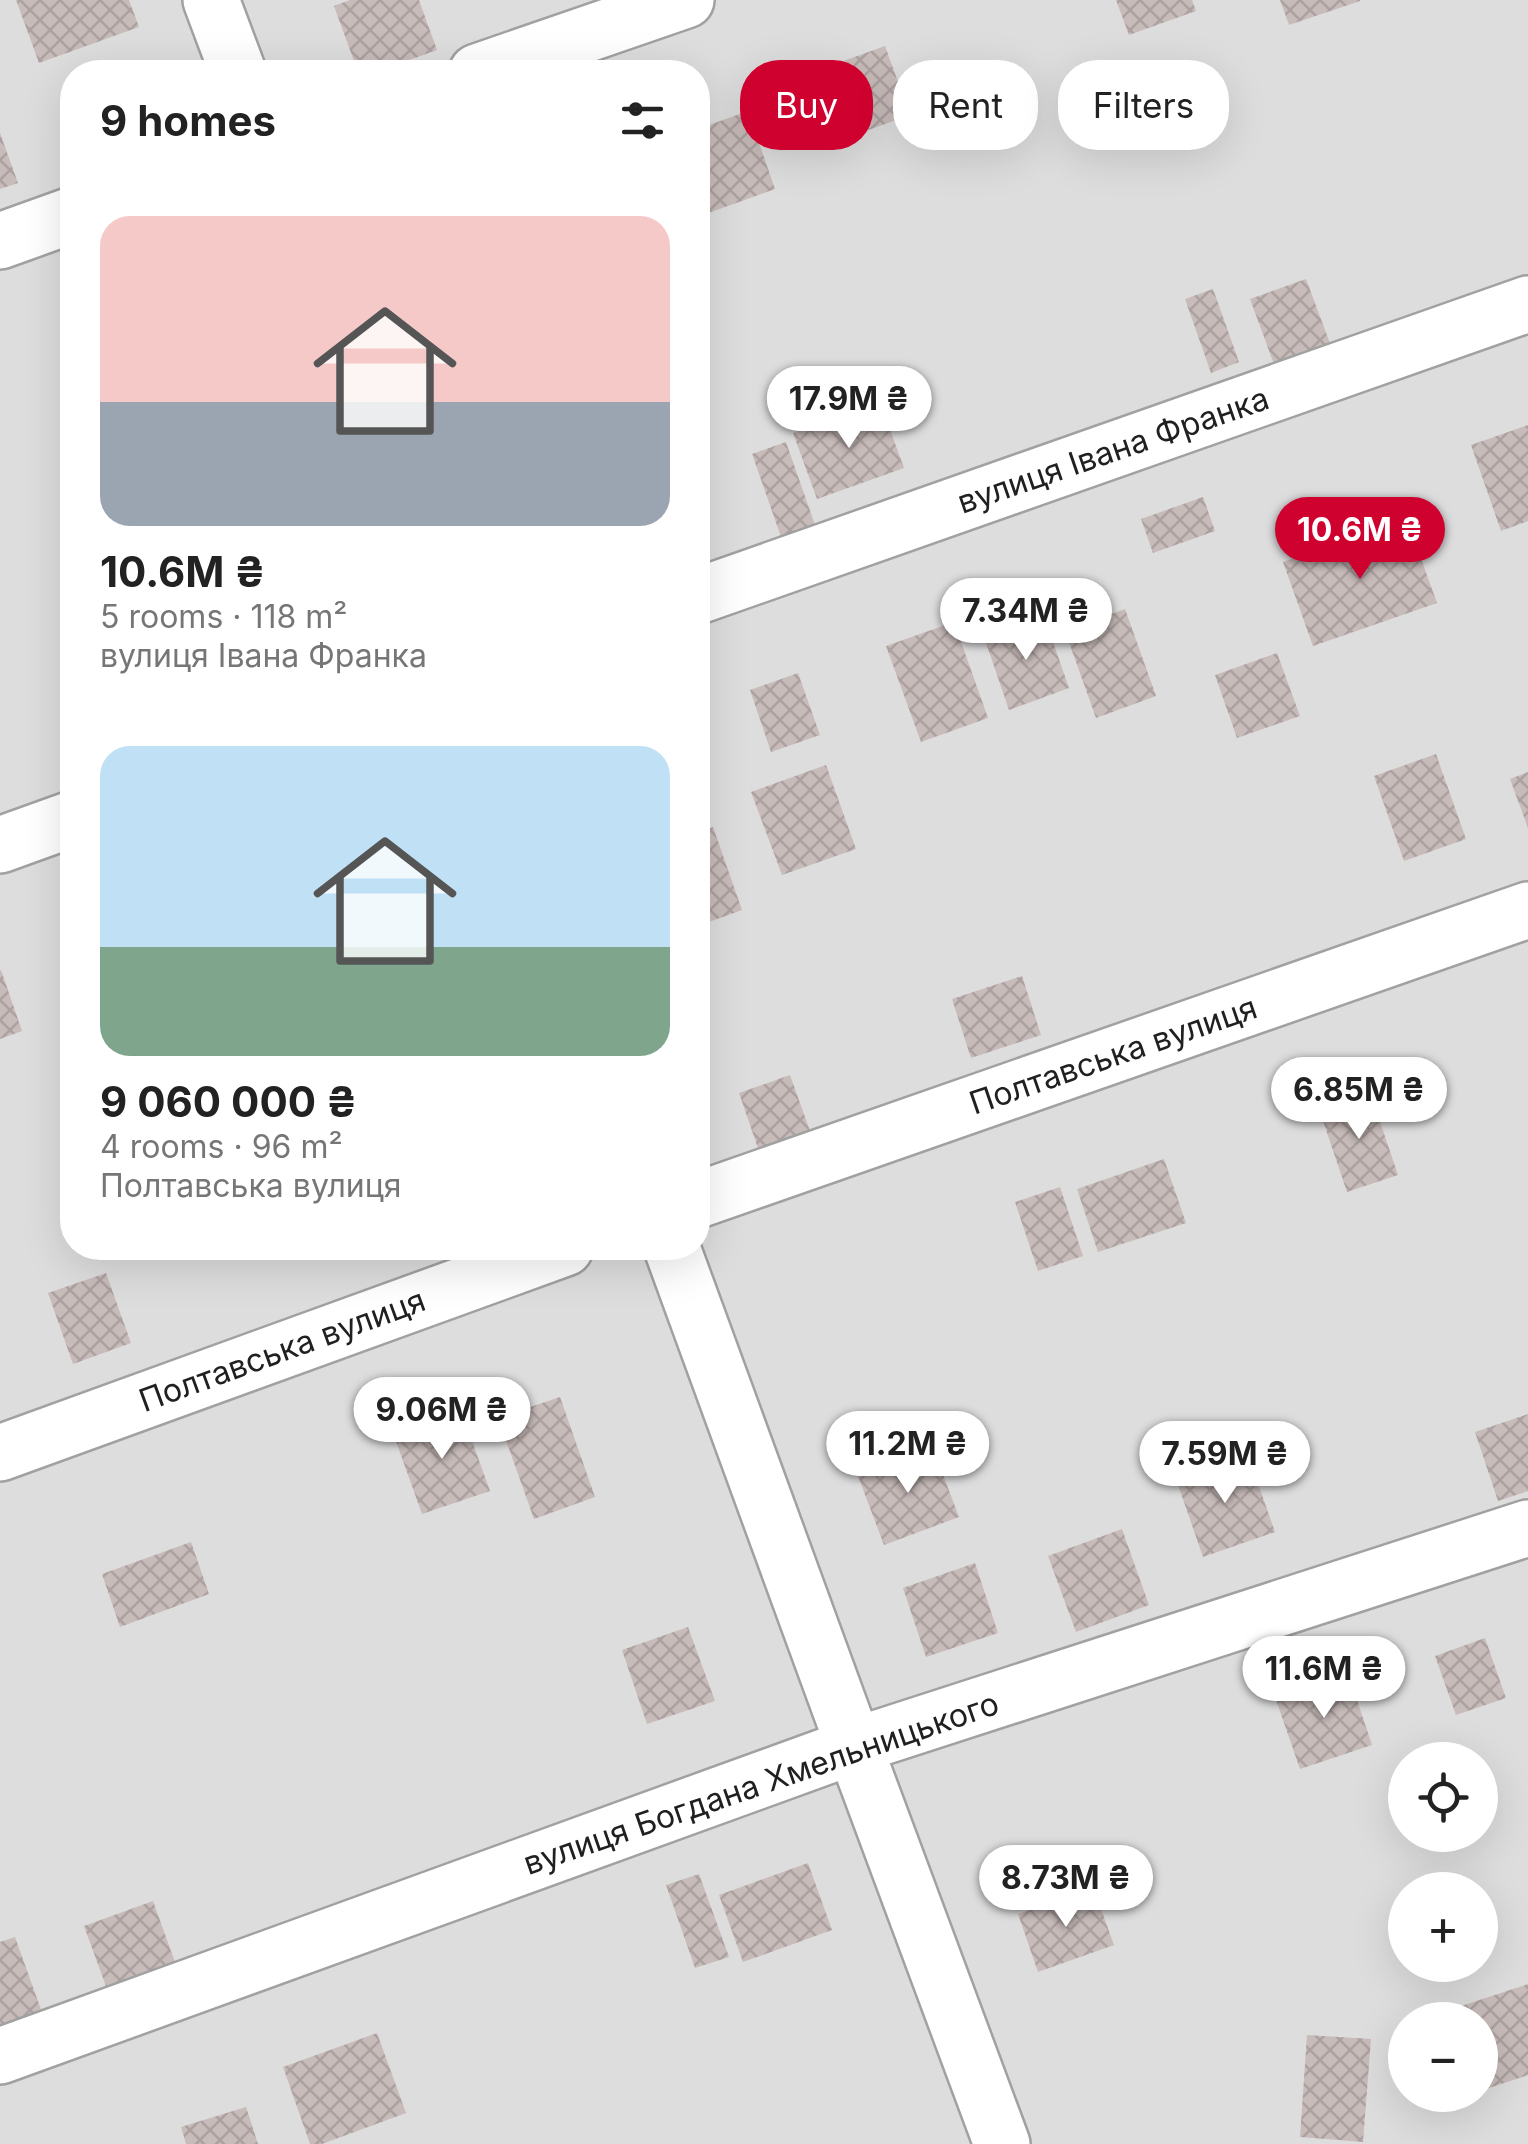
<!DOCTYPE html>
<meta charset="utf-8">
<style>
body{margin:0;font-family:Inter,sans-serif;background:#f2f2f2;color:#222;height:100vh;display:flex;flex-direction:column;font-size:38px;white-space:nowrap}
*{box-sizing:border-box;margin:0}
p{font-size:32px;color:#767676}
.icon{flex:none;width:55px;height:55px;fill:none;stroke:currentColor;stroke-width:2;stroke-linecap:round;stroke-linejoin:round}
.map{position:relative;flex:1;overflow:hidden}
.details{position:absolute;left:60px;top:60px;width:650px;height:1200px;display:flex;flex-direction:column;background:#fff;border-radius:40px;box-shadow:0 10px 40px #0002}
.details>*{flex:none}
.banner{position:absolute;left:740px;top:60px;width:638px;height:90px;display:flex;gap:20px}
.buttons{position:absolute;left:1388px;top:1742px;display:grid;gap:20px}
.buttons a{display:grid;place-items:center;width:110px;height:110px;border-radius:50%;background:#fff;box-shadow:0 10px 40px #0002;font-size:50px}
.price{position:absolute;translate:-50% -85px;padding:0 22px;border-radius:35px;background:#fff;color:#222;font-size:32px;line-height:65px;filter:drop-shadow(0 2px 5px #0008)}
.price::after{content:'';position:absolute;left:50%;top:60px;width:30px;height:22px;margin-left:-15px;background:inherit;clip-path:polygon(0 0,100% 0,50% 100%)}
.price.active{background:#cf012f;color:#fff}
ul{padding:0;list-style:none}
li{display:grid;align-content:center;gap:20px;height:530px;padding:0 40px}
li span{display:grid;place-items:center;height:310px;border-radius:30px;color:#555}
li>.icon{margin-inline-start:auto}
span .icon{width:180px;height:180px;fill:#fffc;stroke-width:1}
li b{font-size:42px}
h2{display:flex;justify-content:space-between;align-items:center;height:120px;padding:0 40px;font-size:42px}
.chip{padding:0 35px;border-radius:40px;background:#fff;box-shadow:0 10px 40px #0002;font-size:35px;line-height:90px}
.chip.active{background:#cf012f;color:#fff}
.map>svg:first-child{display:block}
.residential{fill:#dedddd;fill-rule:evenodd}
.building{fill:url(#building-cross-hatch)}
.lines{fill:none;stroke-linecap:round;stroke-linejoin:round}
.minor-casing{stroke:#a1a1a1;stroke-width:60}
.minor{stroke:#fff;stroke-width:55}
.labels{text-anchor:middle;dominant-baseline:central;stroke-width:9;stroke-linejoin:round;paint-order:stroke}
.street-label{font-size:32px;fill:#202020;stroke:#fff}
</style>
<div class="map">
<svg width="1528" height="2144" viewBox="0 0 1528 2144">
<defs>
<pattern id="building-cross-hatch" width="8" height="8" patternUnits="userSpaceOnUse" patternTransform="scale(2.5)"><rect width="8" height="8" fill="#c8bcba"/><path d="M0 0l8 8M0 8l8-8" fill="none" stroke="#aca1a0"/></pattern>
</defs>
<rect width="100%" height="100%" fill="#f0ebe7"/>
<path class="residential" d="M0,0H1528V2144H0ZM72,72H698V1248H72ZM1405,1760H1480V1835H1405ZM1405,1890H1480V1965H1405ZM1405,2020H1480V2095H1405Z"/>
<path class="building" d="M16,0H129L139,27L39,63Z
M350,0H419L437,50L376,72H358L334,6Z
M1116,0H1192L1196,11L1129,35Z
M1280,0H1360V1L1289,25Z
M885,46L910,115L838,141L813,72Z
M748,111L775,189L700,216L698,210V129Z
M72,113V151L60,117Z
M0,133L18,183L0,189Z
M1306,279L1331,346L1275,367L1250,299Z
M1213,289L1239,362L1211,373L1185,299Z
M880,402L904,468L817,499L793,433Z
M1528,425V521L1501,531L1471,445Z
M786,442L821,542L787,554L752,454Z
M1203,497L1215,531L1153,553L1141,519Z
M1406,517L1437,603L1313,646L1283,562Z
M1125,609L1156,696L1096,718L1065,631Z
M1044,616L1069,688L1009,710L984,637Z
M954,622L988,718L921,742L886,646Z
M1277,653L1300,716L1237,738L1215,675Z
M798,673L820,735L771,752L750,690Z
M1436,754L1466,839L1404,861L1374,776Z
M826,765L856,849L782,875L751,792Z
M1528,772V828L1510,779Z
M713,827L742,910L698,926V832Z
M1,970L22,1031L0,1039V971Z
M1022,976L1041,1035L971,1058L952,999Z
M790,1075L814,1142L762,1160L739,1093Z
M1370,1092L1398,1175L1347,1192L1319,1109Z
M1164,1159L1186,1223L1098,1252L1077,1189Z
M1060,1187L1083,1256L1038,1271L1015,1202Z
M106,1273L131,1343L73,1364L48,1293Z
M560,1397L595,1497L534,1519L498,1418Z
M461,1410L490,1491L422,1514L393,1433Z
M1528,1414V1491L1498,1501L1475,1432Z
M933,1448L959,1517L884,1545L858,1476Z
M1248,1455L1275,1532L1203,1557L1176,1479Z
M1122,1529L1149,1605L1076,1632L1048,1556Z
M191,1542L209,1594L120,1627L102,1574Z
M975,1563L998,1633L926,1657L903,1588Z
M688,1627L715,1701L647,1724L622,1650Z
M1485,1638L1506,1698L1456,1715L1435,1656Z
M1348,1673L1372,1745L1300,1769L1275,1697Z
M808,1863L832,1930L743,1962L719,1895Z
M699,1874L729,1957L695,1968L666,1885Z
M1093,1887L1114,1945L1038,1972L1018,1914Z
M153,1901L176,1965L107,1989L84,1926Z
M15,1937L44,2018L0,2034V1942Z
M1528,1984V2075L1480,2091V2020H1456L1452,2009Z
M377,2033L406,2113L322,2144H310L283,2067Z
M1307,2035L1371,2039L1363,2142L1300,2137Z
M246,2107L258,2144H186L181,2127Z"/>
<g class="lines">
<defs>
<path id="minor" d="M211,0L238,72
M477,72L686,0
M0,241L72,215
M698,596L1528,304
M0,845L72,819
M698,1200L1528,910
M672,1248L854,1746L1002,2144
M0,1453L565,1248
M0,2056L854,1746L1528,1528"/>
</defs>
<use href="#minor" class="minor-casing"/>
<use href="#minor" class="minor"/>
</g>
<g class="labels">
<g class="street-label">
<text transform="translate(1113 450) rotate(-19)">вулиця Івана Франка</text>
<text transform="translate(1113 1055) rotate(-19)">Полтавська вулиця</text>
<text transform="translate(282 1350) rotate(-20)">Полтавська вулиця</text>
<text transform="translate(761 1783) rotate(-19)">вулиця Богдана Хмельницького</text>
</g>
</g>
</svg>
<div class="buttons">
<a><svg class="icon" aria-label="locate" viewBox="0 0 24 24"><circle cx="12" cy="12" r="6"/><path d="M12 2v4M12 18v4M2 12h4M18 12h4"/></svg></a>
<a>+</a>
<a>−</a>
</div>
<b class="price" style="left:849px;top:451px">17.9M ₴</b>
<b class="price active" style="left:1360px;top:582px">10.6M ₴</b>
<b class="price" style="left:1026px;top:663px">7.34M ₴</b>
<b class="price" style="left:1359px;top:1142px">6.85M ₴</b>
<b class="price" style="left:442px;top:1462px">9.06M ₴</b>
<b class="price" style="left:908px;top:1496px">11.2M ₴</b>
<b class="price" style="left:1225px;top:1506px">7.59M ₴</b>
<b class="price" style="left:1324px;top:1721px">11.6M ₴</b>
<b class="price" style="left:1066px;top:1930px">8.73M ₴</b>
<div class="banner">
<a class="chip active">Buy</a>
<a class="chip">Rent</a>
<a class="chip">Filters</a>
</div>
<section class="details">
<h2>9 homes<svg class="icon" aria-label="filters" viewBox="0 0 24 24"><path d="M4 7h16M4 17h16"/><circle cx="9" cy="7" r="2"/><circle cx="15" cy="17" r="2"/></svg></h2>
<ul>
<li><span style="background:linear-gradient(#f6c9c9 60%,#9aa5b1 0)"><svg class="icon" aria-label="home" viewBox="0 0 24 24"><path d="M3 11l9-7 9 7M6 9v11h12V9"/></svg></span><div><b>10.6M ₴</b><p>5 rooms · 118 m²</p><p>вулиця Івана Франка</p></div></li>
<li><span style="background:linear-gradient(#bfe0f5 65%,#7fa58c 0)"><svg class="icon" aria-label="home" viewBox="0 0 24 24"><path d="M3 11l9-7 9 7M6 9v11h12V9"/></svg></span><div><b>9 060 000 ₴</b><p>4 rooms · 96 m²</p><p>Полтавська вулиця</p></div></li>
</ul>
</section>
</div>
